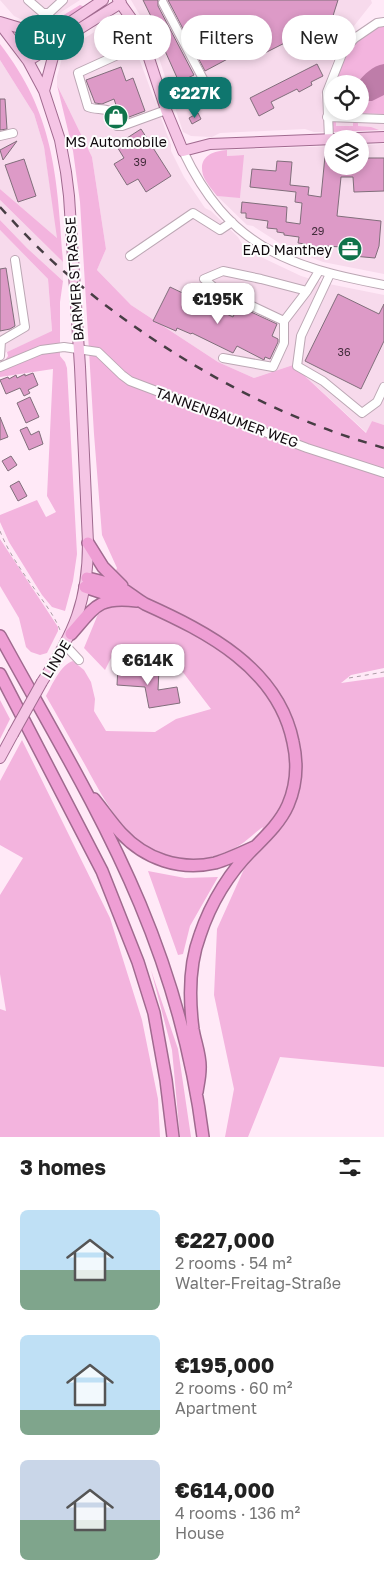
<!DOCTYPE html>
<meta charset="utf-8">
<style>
body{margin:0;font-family:"Golos Text",sans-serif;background:#f6f6f6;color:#222;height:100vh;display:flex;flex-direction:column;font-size:19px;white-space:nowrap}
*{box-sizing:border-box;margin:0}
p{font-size:16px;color:#767676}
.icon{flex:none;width:28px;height:28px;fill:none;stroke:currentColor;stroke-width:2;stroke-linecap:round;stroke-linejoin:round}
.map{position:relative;height:1137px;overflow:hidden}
.details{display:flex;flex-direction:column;background:#fff;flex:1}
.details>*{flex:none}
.banner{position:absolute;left:15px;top:15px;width:355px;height:45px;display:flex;gap:10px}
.fabs{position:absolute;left:324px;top:75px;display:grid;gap:10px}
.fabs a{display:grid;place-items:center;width:45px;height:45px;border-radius:50%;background:#fff;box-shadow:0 2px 8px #0003;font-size:25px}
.price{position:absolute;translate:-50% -42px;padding:0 11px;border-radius:10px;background:#fff;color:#222;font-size:16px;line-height:32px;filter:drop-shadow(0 1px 2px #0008)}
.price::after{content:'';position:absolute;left:50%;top:30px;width:15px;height:11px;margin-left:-8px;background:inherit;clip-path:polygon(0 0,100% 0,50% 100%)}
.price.active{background:#0f766e;color:#fff}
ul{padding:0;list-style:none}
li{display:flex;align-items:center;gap:15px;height:125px;padding:0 20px}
li span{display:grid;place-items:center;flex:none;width:140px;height:100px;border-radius:8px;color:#555}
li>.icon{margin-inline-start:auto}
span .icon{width:60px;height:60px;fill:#fffc;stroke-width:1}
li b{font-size:21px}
h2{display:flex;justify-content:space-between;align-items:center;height:60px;padding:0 20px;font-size:21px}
.chip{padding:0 18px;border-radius:22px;background:#fff;box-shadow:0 2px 8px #0003;font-size:18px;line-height:45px}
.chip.active{background:#0f766e;color:#fff}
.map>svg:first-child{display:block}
.built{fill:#f7daec}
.green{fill:#f3b4de}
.water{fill:#be7da9}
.building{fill:#dd9ac7;stroke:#816e7b}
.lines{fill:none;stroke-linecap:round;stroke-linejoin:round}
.minor-casing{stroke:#bca7b4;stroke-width:10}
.major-casing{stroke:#a06a8f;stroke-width:12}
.highway-casing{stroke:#a06a8f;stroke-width:14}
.path{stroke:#ad9ca7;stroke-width:1;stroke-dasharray:4 4;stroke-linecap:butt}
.minor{stroke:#fff;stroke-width:8}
.major{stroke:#f5c5e5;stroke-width:10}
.highway{stroke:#ee9ed4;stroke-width:11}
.rail{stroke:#473d44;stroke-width:2.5;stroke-dasharray:9 9;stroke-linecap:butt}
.major-bridge-casing{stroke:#a06a8f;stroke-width:12;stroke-linecap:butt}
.major-bridge{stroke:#f5c5e5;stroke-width:10}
.labels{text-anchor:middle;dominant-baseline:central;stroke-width:4;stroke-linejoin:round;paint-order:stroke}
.number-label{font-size:11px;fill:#432d3c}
.poi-label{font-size:14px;fill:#10090e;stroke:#fdfdfd}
.street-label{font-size:14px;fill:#10090e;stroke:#fdfdfd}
</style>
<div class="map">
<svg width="384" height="1137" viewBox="0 0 384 1137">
<rect width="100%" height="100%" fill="#ffe9f7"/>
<path class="built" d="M0,0H80L49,20L36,22L25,21L14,16Z
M131,0H371L372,3L339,45L321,95L326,132H314L305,129L220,133L212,137L191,136L183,132L158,55L145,24Z
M101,28L125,37L133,42L171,145V151L184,177L205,208L211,211L238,237L242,244L263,258L301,276L324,283L384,295V425L372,421L367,433L293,365L254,378L218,362L131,305L97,270L106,249L92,157L57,85V77L62,58L73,45Z
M0,60L34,114L44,147L58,239L0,189Z
M384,108V130L332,132L329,112L384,113Z
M384,144V274L323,262L287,248L253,226L247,225L217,196L240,197L243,155L227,156V150L332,146V166H360V145Z
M0,200L63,262V281L27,248L0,220Z
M0,230L48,279L52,332L0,355Z"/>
<path class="green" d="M80,5L85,7C72,15 59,26 42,26L49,24Z
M109,18C122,18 128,26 134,37L107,26L101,21Z
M384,25V114L355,113V111H360V84H332V111L334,113L329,112C325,79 350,32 384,25Z
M0,44C55,115 57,177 63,262L0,200V189L57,238L44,147L34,114L0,60Z
M57,85L92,157L106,249L97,270L131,305L218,362L254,378L293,365L366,433L372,421L384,425V668L351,675L341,683L384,677V1067L280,1057L248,1137H225L234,1089L214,995L217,929L263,827C258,830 253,835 248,839C238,848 223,854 211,857C201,860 190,860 180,859C130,852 106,803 84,763C71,741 59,718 46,696C52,685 61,664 73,661L84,670L91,682L95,699L94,711L106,731L155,732L176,719L211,709L182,671L161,660L113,654L105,670L84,648L117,568L102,535L94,434L80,202L73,151Z
M336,120V126H353V120L358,121V126L371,127L379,130L332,132L331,124L333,121Z
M227,150V156L244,155L240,198L217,196C212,189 206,183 203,175C198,157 212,151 227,150Z
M0,220L27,248L63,281L60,302V356L65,362L67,368L77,554L73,581L65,611L52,607L42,595L9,542L0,522V515L37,500L46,517L56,512L47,496L53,369L0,377V367L8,356L7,352L52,331L48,279L0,230Z
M0,539L58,627V631L47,653L40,655L31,652L26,647L19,618L0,586Z
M0,700L10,719L0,739Z
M22,740L110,918L142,1020L158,1099L160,1137H0V1009L6,1011L0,974V895L23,858L0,845V781Z
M148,871L185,878L218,877L190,926L183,954L178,955Z
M151,970L178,1049L191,1137H180L172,1050Z"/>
<path class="water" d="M384,64V95L372,101H361L360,100V84L357,83C365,74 372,66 384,64Z"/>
<path class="building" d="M143,0H158V6L194,75L179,82L161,42L163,41Z
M168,0H338L332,19L257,57L252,46L205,71Z
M317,64L323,76L311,82L312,85L299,92L297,89L271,102L274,108L259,116L250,98Z
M121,67L126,81L133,78L145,111L121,120L114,99L102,104L95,103L86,80Z
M0,99H5L7,129L0,130Z
M198,113L201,119L192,124L189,118Z
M141,129L171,176L146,192L138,179L127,185L114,164L124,158L116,145Z
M17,141L3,160L0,150Z
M325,156L332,157V166H360V158H384V191L354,192L353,177H341L337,216L381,221L379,246L375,258L342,255L343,247L323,246V248L304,246L305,244L298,243L299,237L284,235V233L277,232V229L267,228L268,221L246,218V213H241L242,202L287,207L286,222L300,224L302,203L295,202L296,192L250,187L252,169L276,171L277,161L292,162L290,185L309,187L308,195L321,197Z
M24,159L36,196L18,202L5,165Z
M6,268L15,326L10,329L0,331V269Z
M170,287L233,317L238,306L277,324L272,336L278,339V342L270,359L265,357L264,360L237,346L233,353L192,333L191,334L177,328L176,331L153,321Z
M338,294L379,314L384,304V341L361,389L305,361Z
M33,373L38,385L28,390L30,393L24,396L20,388L6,394L0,380L8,377L9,379L16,375L17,378L25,374V376Z
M30,397L39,417L26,423L17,403Z
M0,417L8,437L0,440Z
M27,427L31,435L39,431L43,444L29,450L20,430Z
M11,456L17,465L8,471L2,461Z
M19,481L27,496L18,501L10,486Z
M118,667L159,669L158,690L177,687L180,703L149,708L145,687L117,685Z"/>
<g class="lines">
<defs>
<path id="minor" d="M28,0L43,13H49L63,0
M163,3L211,94
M144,43L78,73L88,107C95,110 102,108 110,111L117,126H122L166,110
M327,117L384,119
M0,136L13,133
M329,138L327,92L344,49L355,38L377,23L384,22
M183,151C228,246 287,267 384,285
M130,256L193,213L220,230L232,222
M330,274L301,336L297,366L323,381L362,413L377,402L384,387
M307,291L261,279L223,271L204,279L216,289L284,321L307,291L319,271
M0,356L1,341L25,327L15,260
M223,358L273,367L284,343V321
M0,367L41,350L64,347L98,352L122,375L130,381L307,448L384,473
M65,645L79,660"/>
<path id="major" d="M118,0L133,21L144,43L166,110L183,151L210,144L384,137
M0,22L30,31L57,30
M0,24L28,61L44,91L60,140L66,172L69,196L80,367L88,543C88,601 74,633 42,682
M23,54L103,0
M28,61L121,3
M44,91L53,57L63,41
M0,758L13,734"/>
<path id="highway" d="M88,543L103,567L122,586
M87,578C100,581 114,584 126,591C132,595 138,600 145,604C207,632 278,668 293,742C298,764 297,784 288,805C281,821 268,834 256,846C231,870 211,902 200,935C189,964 189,998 193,1029C195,1042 201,1056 200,1069C200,1077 198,1085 197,1092
M85,587L118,598
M71,634C95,607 98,596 137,601
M0,636C48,724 101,811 140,904C171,978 193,1058 203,1137
M0,674L102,871L138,962L154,1013L166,1080L173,1137
M94,799C103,810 111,822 121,833C145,859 180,871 215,863C228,859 241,853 254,847"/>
</defs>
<use href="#minor" class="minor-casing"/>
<use href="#major" class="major-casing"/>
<use href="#highway" class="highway-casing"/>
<path class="path" d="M0,531C8,552 23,573 36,591C45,604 54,615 60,630
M349,678L384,672"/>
<use href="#minor" class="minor"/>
<use href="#major" class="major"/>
<use href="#highway" class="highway"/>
<path class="rail" d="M0,207C21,230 43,254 67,274C138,335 228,391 316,425C338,434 361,441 384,448"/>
<defs>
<path id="major-bridge" d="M13,734L42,682"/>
</defs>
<use href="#major-bridge" class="major-bridge-casing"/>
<use href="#major-bridge" class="major-bridge"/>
</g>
<defs>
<symbol id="shop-disc" viewBox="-11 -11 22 22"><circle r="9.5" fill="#0f744b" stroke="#fdfdfd"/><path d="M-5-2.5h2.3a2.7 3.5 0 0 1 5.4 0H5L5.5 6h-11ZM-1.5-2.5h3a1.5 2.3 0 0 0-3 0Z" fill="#fff"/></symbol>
<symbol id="office-disc" viewBox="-11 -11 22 22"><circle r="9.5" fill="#0f744b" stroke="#fdfdfd"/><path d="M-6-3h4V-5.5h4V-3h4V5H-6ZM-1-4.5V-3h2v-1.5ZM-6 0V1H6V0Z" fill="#fff"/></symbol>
</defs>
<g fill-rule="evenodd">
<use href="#shop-disc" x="102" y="103" width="28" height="28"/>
<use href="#office-disc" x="336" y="235" width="28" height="28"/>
</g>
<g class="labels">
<g class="number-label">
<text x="140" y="161">39</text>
<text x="318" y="230">29</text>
<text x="344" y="351">36</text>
</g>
<g class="poi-label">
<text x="116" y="141">MS Automobile</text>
<text x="332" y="249" text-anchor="end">EAD Manthey</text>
</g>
<g class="street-label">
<text transform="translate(74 279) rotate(-94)">BARMER STRASSE</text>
<text transform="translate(227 417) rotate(20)">TANNENBAUMER WEG</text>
<text transform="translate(56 659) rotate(-59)">LINDE</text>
</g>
</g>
</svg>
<div class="fabs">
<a><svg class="icon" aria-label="locate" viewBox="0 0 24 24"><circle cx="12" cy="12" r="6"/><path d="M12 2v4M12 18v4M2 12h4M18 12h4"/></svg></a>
<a><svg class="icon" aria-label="layers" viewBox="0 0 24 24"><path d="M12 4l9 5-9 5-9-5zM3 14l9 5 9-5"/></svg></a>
</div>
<b class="price active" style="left:195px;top:119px">€227K</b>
<b class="price" style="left:218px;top:325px">€195K</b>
<b class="price" style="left:148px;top:686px">€614K</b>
<div class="banner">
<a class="chip active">Buy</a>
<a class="chip">Rent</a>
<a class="chip">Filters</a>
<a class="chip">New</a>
</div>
</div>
<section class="details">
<h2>3 homes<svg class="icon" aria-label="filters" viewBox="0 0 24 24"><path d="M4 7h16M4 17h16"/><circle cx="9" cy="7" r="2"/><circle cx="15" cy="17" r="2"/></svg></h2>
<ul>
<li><span style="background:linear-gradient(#bfe0f5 60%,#7fa58c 0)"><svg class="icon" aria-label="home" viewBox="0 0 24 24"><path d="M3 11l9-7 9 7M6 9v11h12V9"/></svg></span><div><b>€227,000</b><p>2 rooms · 54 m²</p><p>Walter-Freitag-Straße</p></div></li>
<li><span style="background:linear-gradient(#bfe0f5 75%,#7fa58c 0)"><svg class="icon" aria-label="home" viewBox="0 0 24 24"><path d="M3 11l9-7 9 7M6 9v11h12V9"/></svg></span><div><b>€195,000</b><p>2 rooms · 60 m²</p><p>Apartment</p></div></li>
<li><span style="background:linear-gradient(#c9d6e8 60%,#7fa58c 0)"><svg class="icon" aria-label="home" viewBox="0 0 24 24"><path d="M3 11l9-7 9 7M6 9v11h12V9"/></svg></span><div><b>€614,000</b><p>4 rooms · 136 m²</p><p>House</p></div></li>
</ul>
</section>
